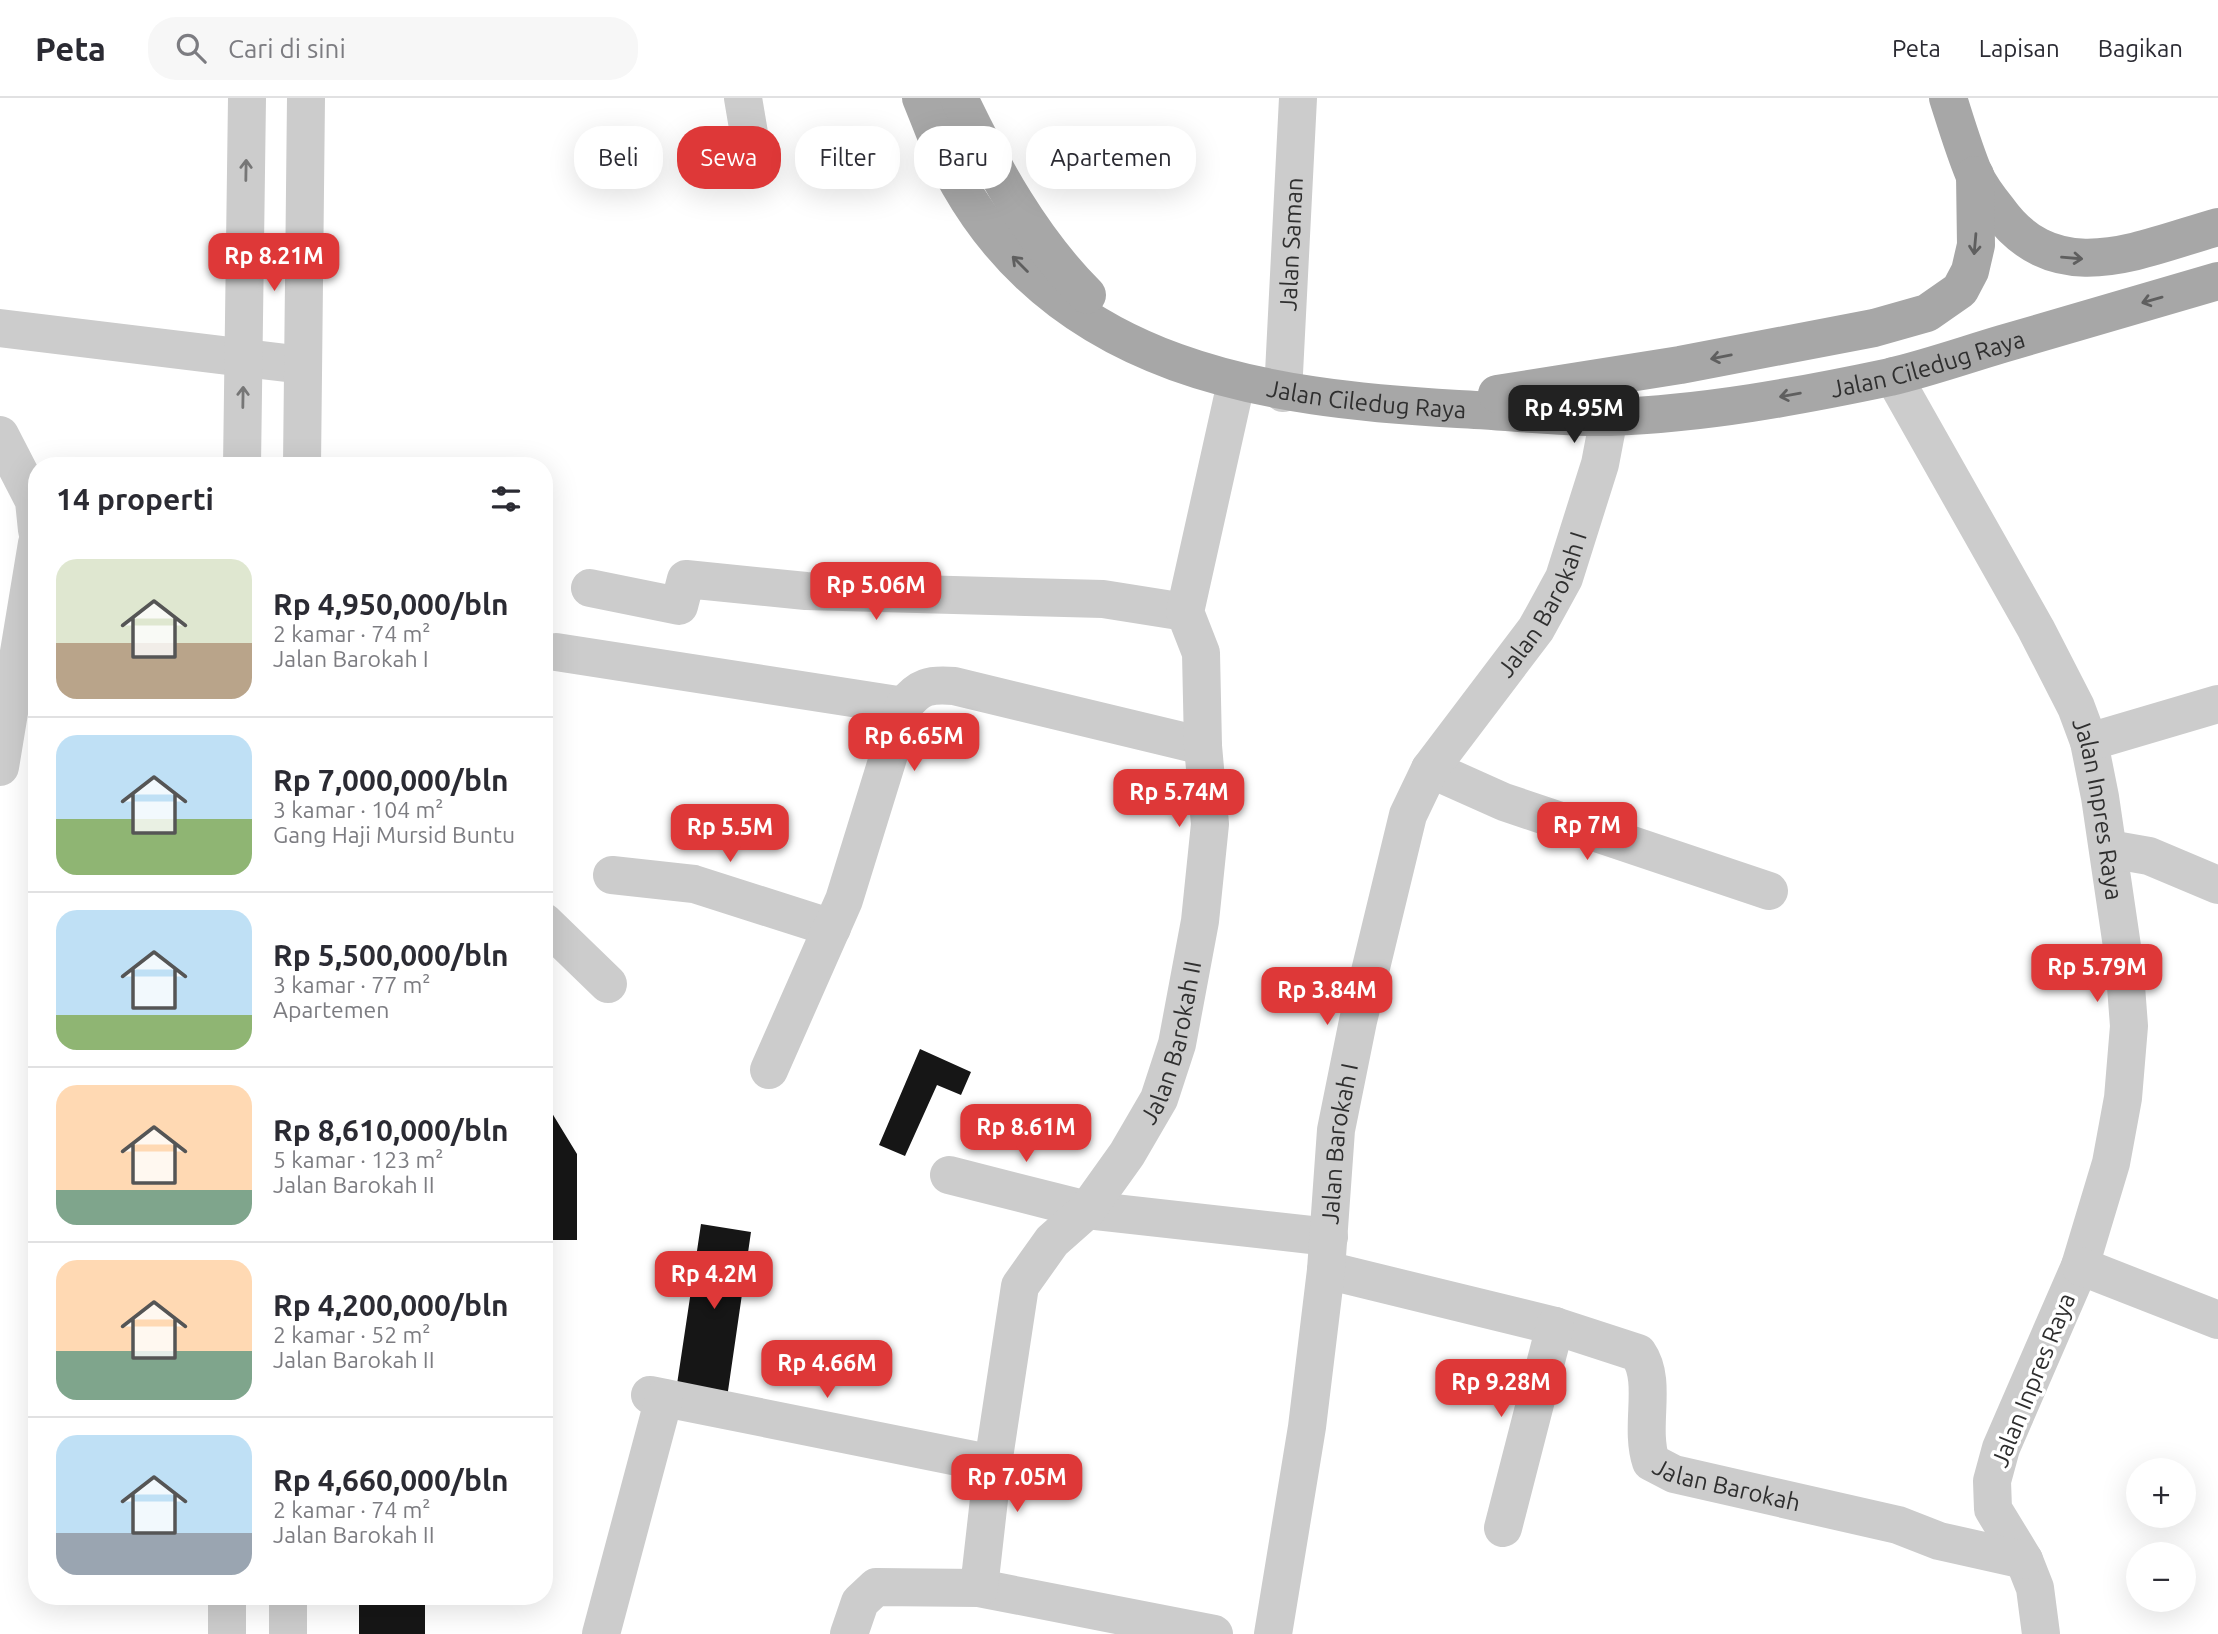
<!DOCTYPE html>
<html lang="id">
<meta charset="utf-8">
<style>
body{margin:0;font-family:Ubuntu,sans-serif;background:#f7f7f7;color:#2b2b33;height:100vh;display:flex;flex-direction:column;font-size:26px;white-space:nowrap}
*{box-sizing:border-box;margin:0}
p{font-size:23px;color:#7c7c81}
.icon{flex:none;width:38px;height:38px;fill:none;stroke:currentColor;stroke-width:2;stroke-linecap:round;stroke-linejoin:round}
.map{position:relative;flex:1;overflow:hidden}
.panel{position:absolute;left:28px;top:359px;width:525px;height:1148px;display:flex;flex-direction:column;background:#fff;border-radius:28px;box-shadow:0 7px 28px #0002}
.panel>*{flex:none}
.guide{position:absolute;left:574px;top:28px;width:665px;height:63px;display:flex;gap:14px}
.controls{position:absolute;left:2126px;top:1360px;display:grid;gap:14px}
.controls a{display:grid;place-items:center;width:70px;height:70px;border-radius:50%;background:#fff;box-shadow:0 7px 28px #0002;font-size:35px}
.price{position:absolute;translate:-50% -60px;padding:0 16px;border-radius:14px;background:#de3838;color:#fff;font-size:23px;line-height:46px;filter:drop-shadow(0 2px 4px #0008)}
.price::after{content:'';position:absolute;left:50%;top:42px;width:21px;height:16px;margin-left:-10px;background:inherit;clip-path:polygon(0 0,100% 0,50% 100%)}
.price.active{background:#222;color:#fff}
ul{padding:0;list-style:none}
li{display:flex;align-items:center;gap:21px;height:175px;padding:0 28px}
li+li{border-top:2px solid #e1e1e2}
li span{display:grid;place-items:center;flex:none;width:196px;height:140px;border-radius:21px;color:#555}
li>.icon{margin-inline-start:auto}
span .icon{width:84px;height:84px;fill:#fffc;stroke-width:1}
li b{font-size:30px}
h2{display:flex;justify-content:space-between;align-items:center;height:84px;padding:0 28px;font-size:30px}
.pill{padding:0 24px;border-radius:28px;background:#fff;box-shadow:0 7px 28px #0002;font-size:24px;line-height:63px}
.pill.active{background:#de3838;color:#fff}
header{display:flex;align-items:center;gap:42px;box-sizing:border-box;height:98px;padding:0 35px;background:#fff;border-bottom:2px solid #e1e1e2}
header strong{font-size:33px}
nav{display:flex;gap:38px;margin-inline-start:auto;font-size:24px}
.search{width:490px;height:63px;background:#f7f7f7;display:flex;align-items:center;gap:18px;box-sizing:border-box;padding:0 24px;border-radius:28px;color:#7c7c81;font-size:26px}
.map>svg:first-child{display:block}
.building{fill:#161616}
.lines{fill:none;stroke-linecap:round;stroke-linejoin:round}
.minor{stroke:#ccc;stroke-width:38}
.major{stroke:#a7a7a7;stroke-width:38}
.oneway{stroke:#767676}
.oneway2{stroke:#5f5f5f}
.labels{text-anchor:middle;dominant-baseline:central;stroke-width:7;stroke-linejoin:round;paint-order:stroke}
.street-label{font-size:24px;fill:#2f2f2f;stroke:#fff}
</style>
<header>
<strong>Peta</strong>
<div class="search"><svg class="icon" aria-label="search" viewBox="0 0 24 24"><circle cx="10" cy="10" r="6"/><path d="M15 15l6 6"/></svg>Cari di sini</div>
<nav><a>Peta</a><a>Lapisan</a><a>Bagikan</a></nav>
</header>
<div class="map">
<svg width="2218" height="1536" viewBox="0 0 2218 1536">
<rect width="100%" height="100%" fill="#fff"/>
<path class="building" d="M920,951L971,974L961,997L937,987L905,1058L879,1047Z
M544,1002L577,1056V1142H544Z
M701,1126L751,1134L727,1300L676,1293Z
M359,1498H425V1536H359Z"/>
<g class="lines">
<g class="minor">
<path d="M743,0L753,59"/>
<path d="M0,230L303,267"/>
<path id="s1" d="M1893,278L2036,531L2076,609L2089,644L2100,699L2124,862L2129,928L2123,1000L2111,1065L2080,1168L2001,1350L1992,1383L1993,1411L2024,1462L2035,1490L2041,1536"/>
<path id="s2" d="M1283,295L1298,0"/>
<path d="M0,337L34,403L37,432"/>
<path d="M242,368L247,0"/>
<path d="M302,368L306,0"/>
<path d="M590,490L679,508L686,481L806,493L1103,501L1185,514"/>
<path d="M556,554L904,608"/>
<path d="M2089,644L2218,606"/>
<path d="M0,669L37,445"/>
<path d="M1430,671L1504,704L1769,793"/>
<path d="M2109,751L2149,758L2218,787"/>
<path d="M612,777L694,786L832,830"/>
<path d="M544,824L608,886"/>
<path d="M769,972L844,802L904,608C919,588 930,586 954,588L1203,648"/>
<path d="M949,1077L1087,1112L1329,1139"/>
<path d="M2080,1168L2218,1222"/>
<path id="s3" d="M1326,1172L1555,1228L1638,1255C1658,1284 1639,1327 1651,1364L1674,1376L1898,1427L1939,1443L2024,1462"/>
<path d="M650,1297L993,1366"/>
<path d="M1503,1430L1555,1228"/>
<path d="M979,1490L1214,1536"/>
<path d="M227,1536V1498"/>
<path d="M288,1536V1498"/>
<path d="M601,1536L664,1300"/>
<path id="s4" d="M849,1536L860,1504L876,1489L979,1490L993,1366L1020,1188L1052,1143L1087,1112L1127,1056L1159,1001L1177,946L1200,823L1210,726L1203,648L1201,555L1185,514L1236,285"/>
<path id="s5" d="M1273,1536L1307,1329L1326,1172L1336,1032L1358,923L1408,717L1430,671L1536,531L1564,480L1600,366L1609,319"/>
</g>
<g class="major">
<path id="s6" d="M921,0C933,29 943,59 959,86C1065,272 1265,300 1458,311C1508,313 1560,320 1610,319C1703,316 1800,298 1890,279C1928,270 1965,257 2002,246C2074,225 2146,204 2218,183"/>
<path d="M959,0C993,71 1031,141 1087,197"/>
<path d="M1948,0C1956,25 1964,52 1974,76C1980,89 1989,101 1998,112C2056,193 2140,151 2218,129"/>
<path d="M1497,296L1680,267L1874,230L1927,215L1960,192L1970,173L1976,147L1975,77"/>
</g>
</g>
<defs><path id="oneway-shaft" d="M-6 0H5M1.5-3L5.5 0L1.5 3" fill="none" stroke-width="1.6" stroke-linecap="round" stroke-linejoin="round" transform="scale(1.75)"/></defs>
<g class="oneway">
<use href="#oneway-shaft" transform="translate(246 72) rotate(-89)"/>
<use href="#oneway-shaft" transform="translate(243 299) rotate(-89)"/>
</g>
<g class="oneway2">
<use href="#oneway-shaft" transform="translate(1975 146) rotate(95)"/>
<use href="#oneway-shaft" transform="translate(2072 160) rotate(5)"/>
<use href="#oneway-shaft" transform="translate(1020 166) rotate(-135)"/>
<use href="#oneway-shaft" transform="translate(2152 202) rotate(164)"/>
<use href="#oneway-shaft" transform="translate(1721 259) rotate(169)"/>
<use href="#oneway-shaft" transform="translate(1790 297) rotate(170)"/>
</g>
<g class="labels">
<g class="street-label">
<text stroke="none"><textPath href="#s2" startOffset="149">Jalan Saman</textPath></text>
<text stroke="none"><textPath href="#s6" startOffset="1143">Jalan Ciledug Raya</textPath></text>
<text stroke="none"><textPath href="#s6" startOffset="576">Jalan Ciledug Raya</textPath></text>
<text stroke="none"><textPath href="#s5" startOffset="1083">Jalan Barokah I</textPath></text>
<text stroke="none"><textPath href="#s1" startOffset="483">Jalan Inpres Raya</textPath></text>
<text stroke="none"><textPath href="#s4" startOffset="756">Jalan Barokah II</textPath></text>
<text stroke="none"><textPath href="#s5" startOffset="495">Jalan Barokah I</textPath></text>
<text transform="translate(2033 1282) rotate(-68)">Jalan Inpres Raya</text>
<text stroke="none"><textPath href="#s3" startOffset="514">Jalan Barokah</textPath></text>
</g>
</g>
</svg>
<div class="controls">
<a>+</a>
<a>−</a>
</div>
<b class="price" style="left:274px;top:195px">Rp 8.21M</b>
<b class="price active" style="left:1574px;top:347px">Rp 4.95M</b>
<b class="price" style="left:876px;top:524px">Rp 5.06M</b>
<b class="price" style="left:914px;top:675px">Rp 6.65M</b>
<b class="price" style="left:1179px;top:731px">Rp 5.74M</b>
<b class="price" style="left:1587px;top:764px">Rp 7M</b>
<b class="price" style="left:730px;top:766px">Rp 5.5M</b>
<b class="price" style="left:2097px;top:906px">Rp 5.79M</b>
<b class="price" style="left:1327px;top:929px">Rp 3.84M</b>
<b class="price" style="left:1026px;top:1066px">Rp 8.61M</b>
<b class="price" style="left:714px;top:1213px">Rp 4.2M</b>
<b class="price" style="left:827px;top:1302px">Rp 4.66M</b>
<b class="price" style="left:1501px;top:1321px">Rp 9.28M</b>
<b class="price" style="left:1017px;top:1416px">Rp 7.05M</b>
<div class="guide">
<a class="pill">Beli</a>
<a class="pill active">Sewa</a>
<a class="pill">Filter</a>
<a class="pill">Baru</a>
<a class="pill">Apartemen</a>
</div>
<section class="panel">
<h2>14 properti<svg class="icon" aria-label="filters" viewBox="0 0 24 24"><path d="M4 7h16M4 17h16"/><circle cx="9" cy="7" r="2"/><circle cx="15" cy="17" r="2"/></svg></h2>
<ul>
<li><span style="background:linear-gradient(#dfe7d0 60%,#b9a48a 0)"><svg class="icon" aria-label="home" viewBox="0 0 24 24"><path d="M3 11l9-7 9 7M6 9v11h12V9"/></svg></span><div><b>Rp 4,950,000/bln</b><p>2 kamar · 74 m²</p><p>Jalan Barokah I</p></div></li>
<li><span style="background:linear-gradient(#bfe0f5 60%,#8fb573 0)"><svg class="icon" aria-label="home" viewBox="0 0 24 24"><path d="M3 11l9-7 9 7M6 9v11h12V9"/></svg></span><div><b>Rp 7,000,000/bln</b><p>3 kamar · 104 m²</p><p>Gang Haji Mursid Buntu</p></div></li>
<li><span style="background:linear-gradient(#bfe0f5 75%,#8fb573 0)"><svg class="icon" aria-label="home" viewBox="0 0 24 24"><path d="M3 11l9-7 9 7M6 9v11h12V9"/></svg></span><div><b>Rp 5,500,000/bln</b><p>3 kamar · 77 m²</p><p>Apartemen</p></div></li>
<li><span style="background:linear-gradient(#ffd9b3 75%,#7fa58c 0)"><svg class="icon" aria-label="home" viewBox="0 0 24 24"><path d="M3 11l9-7 9 7M6 9v11h12V9"/></svg></span><div><b>Rp 8,610,000/bln</b><p>5 kamar · 123 m²</p><p>Jalan Barokah II</p></div></li>
<li><span style="background:linear-gradient(#ffd9b3 65%,#7fa58c 0)"><svg class="icon" aria-label="home" viewBox="0 0 24 24"><path d="M3 11l9-7 9 7M6 9v11h12V9"/></svg></span><div><b>Rp 4,200,000/bln</b><p>2 kamar · 52 m²</p><p>Jalan Barokah II</p></div></li>
<li><span style="background:linear-gradient(#bfe0f5 70%,#9aa5b1 0)"><svg class="icon" aria-label="home" viewBox="0 0 24 24"><path d="M3 11l9-7 9 7M6 9v11h12V9"/></svg></span><div><b>Rp 4,660,000/bln</b><p>2 kamar · 74 m²</p><p>Jalan Barokah II</p></div></li>
</ul>
</section>
</div>
